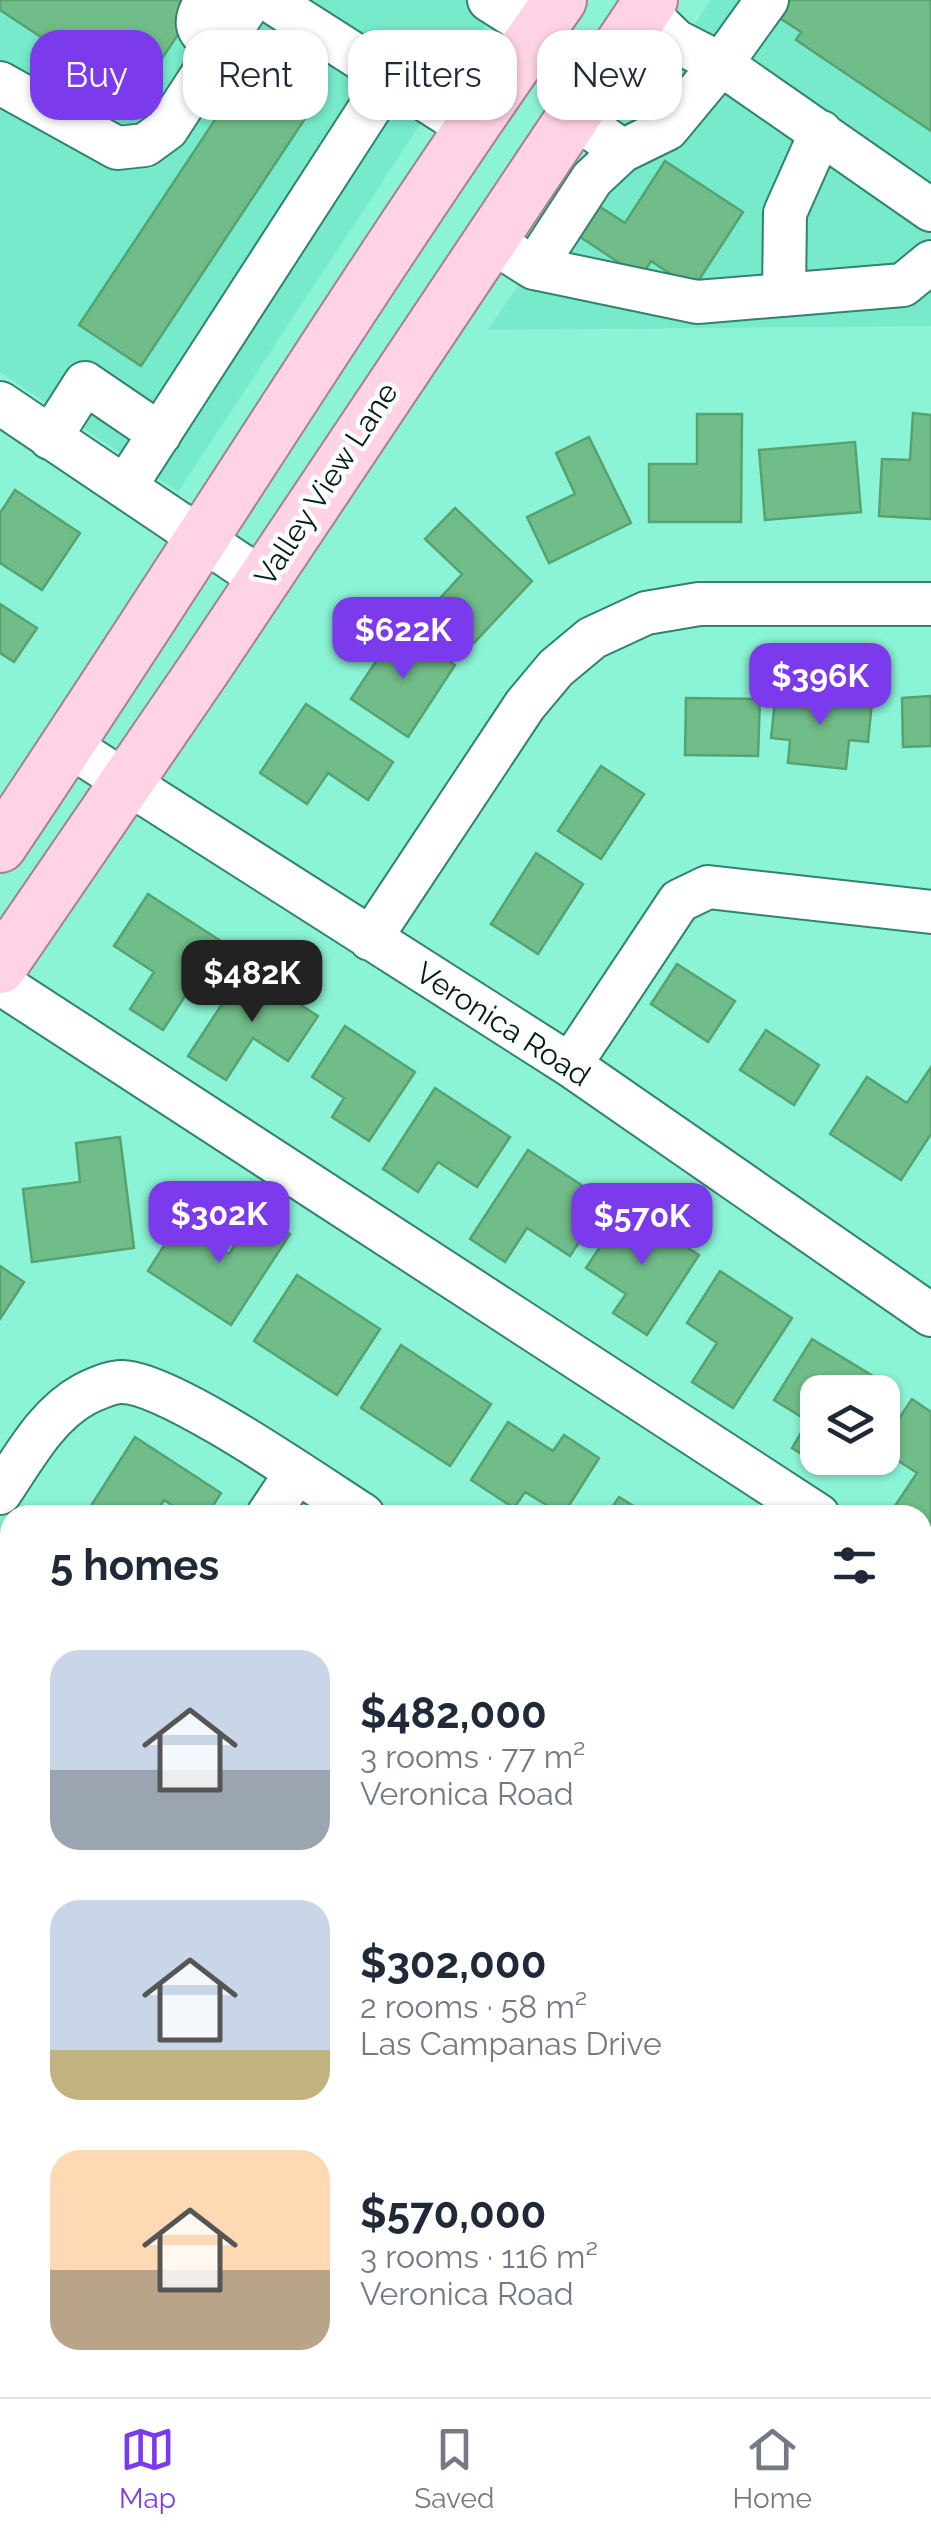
<!DOCTYPE html>
<meta charset="utf-8">
<style>
body{margin:0;font-family:Raleway,sans-serif;background:#f2f2f3;color:#1f2937;height:100vh;display:flex;flex-direction:column;font-size:38px;white-space:nowrap}
*{box-sizing:border-box;margin:0}
p{font-size:32px;color:#747a83}
.icon{flex:none;width:55px;height:55px;fill:none;stroke:currentColor;stroke-width:2;stroke-linecap:round;stroke-linejoin:round}
.map{position:relative;flex:1;overflow:hidden}
.panel{position:absolute;left:0px;top:1505px;width:932px;height:892px;display:flex;flex-direction:column;background:#fff;border-radius:30px 30px 0 0;box-shadow:0 2px 8px #0004}
.panel>*{flex:none}
.guide{position:absolute;left:30px;top:30px;width:872px;height:90px;display:flex;gap:20px}
.controls{position:absolute;left:800px;top:1375px;display:grid;gap:20px}
.controls a{display:grid;place-items:center;width:100px;height:100px;border-radius:20px;background:#fff;box-shadow:0 2px 8px #0004;font-size:50px}
.price{position:absolute;translate:-50% -85px;padding:0 22px;border-radius:20px;background:#7c3aed;color:#fff;font-size:32px;line-height:65px;filter:drop-shadow(0 2px 5px #0008)}
.price::after{content:'';position:absolute;left:50%;top:60px;width:30px;height:22px;margin-left:-15px;background:inherit;clip-path:polygon(0 0,100% 0,50% 100%)}
.price.active{background:#222;color:#fff}
ul{padding:0;list-style:none}
li{display:flex;align-items:center;gap:30px;height:250px;padding:0 50px}
li span{display:grid;place-items:center;flex:none;width:280px;height:200px;border-radius:30px;color:#555}
li>.icon{margin-inline-start:auto}
span .icon{width:120px;height:120px;fill:#fffc;stroke-width:1}
li b{font-size:42px}
h2{display:flex;justify-content:space-between;align-items:center;height:120px;padding:0 50px;font-size:42px}
.tag{padding:0 35px;border-radius:30px;background:#fff;box-shadow:0 2px 8px #0004;font-size:35px;line-height:90px}
.tag.active{background:#7c3aed;color:#fff}
.tabs{display:flex;justify-content:space-around;align-items:center;height:140px;border-top:2px solid #e0e1e3;background:#fff;font-size:28px;color:#747a83}
.tabs a{display:grid;justify-items:center;gap:5px}
.tabs .active{color:#7c3aed}
.map>svg:first-child{display:block}
.built{fill:#76eaca}
.building{fill:#71bd89;stroke:#56a270;stroke-width:2.5}
.lines{fill:none;stroke-linecap:round;stroke-linejoin:round}
.minor-casing{stroke:#31826e;stroke-width:46}
.major-casing{stroke:#a67f90;stroke-width:56}
.minor{stroke:#fff;stroke-width:42}
.major{stroke:#ffd3e5;stroke-width:52}
.labels{text-anchor:middle;dominant-baseline:central;stroke-width:9;stroke-linejoin:round;paint-order:stroke}
.street-label{font-size:30px;fill:#001c14;stroke:#fefefe}
</style>
<div class="map">
<svg width="931" height="2397" viewBox="0 0 931 2397">
<rect width="100%" height="100%" fill="#8cf4d6"/>
<path class="built" d="M0,0H502L178,492L0,372Z
M711,0H931V326L488,330Z"/>
<path class="building" d="M0,0H201L135,99L0,10Z
M789,0H931V131L796,40L801,32L778,17Z
M256,58L318,99L141,366L79,325Z
M665,161L743,212L693,289L651,261L641,277L574,233L594,203L625,223Z
M913,413L931,415V519L879,516L882,459L910,460Z
M697,414H742L741,522H649V464H697Z
M589,437L631,523L549,563L527,517L575,494L556,453Z
M855,442L861,512L765,520L759,450Z
M15,490L80,533L42,590L0,563V513Z
M455,508L532,581L474,643L434,605L462,574L425,539Z
M0,604L37,628L14,662L0,653Z
M398,628L455,665L408,737L351,699Z
M776,692L872,702L868,742L849,740L846,769L788,763L790,740L771,738Z
M931,696V746L903,747L902,698Z
M686,698L760,699L758,756L685,755Z
M306,704L393,762L368,800L328,773L307,804L260,773Z
M601,766L644,794L601,859L558,831Z
M536,853L583,884L538,954L491,924Z
M148,894L221,941L163,1030L130,1009L154,972L114,946Z
M677,964L735,1001L708,1042L651,1004Z
M245,969L318,1016L288,1061L253,1038L226,1080L188,1056Z
M345,1026L415,1072L369,1141L332,1117L344,1098L312,1077Z
M766,1030L819,1065L794,1105L740,1070Z
M931,1067V1134L901,1180L830,1134L867,1077L907,1103Z
M435,1088L510,1137L477,1187L438,1162L418,1192L383,1169Z
M120,1137L134,1248L32,1262L23,1189L80,1182L76,1143Z
M528,1150L606,1201L570,1256L527,1228L505,1262L470,1239Z
M626,1208L699,1255L647,1335L613,1313L626,1294L586,1268Z
M256,1212L290,1234L231,1325L148,1271L179,1222L229,1254Z
M0,1266L24,1282L0,1319Z
M720,1271L792,1318L733,1408L692,1382L717,1343L687,1323Z
M297,1275L380,1329L337,1395L254,1341Z
M812,1339L886,1384L881,1392H818V1458H842L832,1473L792,1448L808,1421L774,1400Z
M401,1345L491,1404L450,1466L361,1408Z
M912,1399L931,1412V1525L927,1531L922,1529V1515H902L893,1509L917,1473L882,1450V1444Z
M508,1422L553,1451L564,1435L599,1458L563,1515L525,1492L514,1508L471,1480Z
M135,1437L221,1493L207,1515H187L164,1500L155,1515H85Z
M619,1497L648,1515H607Z
M5,1645L10,1649V1760L3,1770L0,1768V1652Z
M931,1717V1782L922,1777V1730Z
M930,1980L931,1981V2075L922,2070V1991Z
M9,2023H10V2079L0,2072V2036Z
M1,2097L10,2103V2188L0,2204Z
M101,2388H203L211,2393L208,2397H94Z
M359,2388H443L451,2392L448,2397H373Z
M665,2388H756L750,2397H678Z"/>
<g class="lines">
<defs>
<path id="minor" d="M207,0C191,24 196,31 218,47
M269,0L471,129
M489,0L538,31
M767,0L721,64L931,210
M0,83L117,148L145,145L167,129L251,0
M572,114L622,151L667,129L721,64L676,41L644,10
M488,239L534,268L697,302L903,285L931,262
M534,268L592,179L622,151
M784,295L785,213L821,132
M0,403L263,580
M50,438L85,383L160,434
M125,487L390,77
M68,745L570,1065L931,1315
M370,939L525,705L556,668L592,638L646,613L699,604H931
M0,983L818,1515
M570,1065L679,901L708,887L931,912
M0,1493C24,1458 46,1415 85,1394C93,1390 111,1382 121,1382C168,1381 317,1486 363,1515
M268,1515L296,1473
M922,1584L931,1590
M922,1867L931,1873
M0,1922L10,1907
M922,2278L931,2265
M0,2366L10,2351
M273,2397L279,2388
M559,2397L565,2388
M845,2397L852,2388"/>
<path id="major" d="M0,846C189,565 365,276 560,0
M0,967L206,666L651,0"/>
</defs>
<use href="#minor" class="minor-casing"/>
<use href="#major" class="major-casing"/>
<use href="#minor" class="minor"/>
<use href="#major" class="major"/>
</g>
<g class="labels">
<g class="street-label">
<text transform="translate(326 484) rotate(-57)">Valley View Lane</text>
<text transform="translate(503 1024) rotate(33)">Veronica Road</text>
</g>
</g>
</svg>
<div class="controls">
<a><svg class="icon" aria-label="layers" viewBox="0 0 24 24"><path d="M12 4l9 5-9 5-9-5zM3 14l9 5 9-5"/></svg></a>
</div>
<b class="price" style="left:403px;top:682px">$622K</b>
<b class="price" style="left:820px;top:728px">$396K</b>
<b class="price active" style="left:252px;top:1025px">$482K</b>
<b class="price" style="left:219px;top:1266px">$302K</b>
<b class="price" style="left:642px;top:1268px">$570K</b>
<div class="guide">
<a class="tag active">Buy</a>
<a class="tag">Rent</a>
<a class="tag">Filters</a>
<a class="tag">New</a>
</div>
<section class="panel">
<h2>5 homes<svg class="icon" aria-label="filters" viewBox="0 0 24 24"><path d="M4 7h16M4 17h16"/><circle cx="9" cy="7" r="2"/><circle cx="15" cy="17" r="2"/></svg></h2>
<ul>
<li><span style="background:linear-gradient(#c9d6e8 60%,#9aa5b1 0)"><svg class="icon" aria-label="home" viewBox="0 0 24 24"><path d="M3 11l9-7 9 7M6 9v11h12V9"/></svg></span><div><b>$482,000</b><p>3 rooms · 77 m²</p><p>Veronica Road</p></div></li>
<li><span style="background:linear-gradient(#c9d6e8 75%,#c2b280 0)"><svg class="icon" aria-label="home" viewBox="0 0 24 24"><path d="M3 11l9-7 9 7M6 9v11h12V9"/></svg></span><div><b>$302,000</b><p>2 rooms · 58 m²</p><p>Las Campanas Drive</p></div></li>
<li><span style="background:linear-gradient(#ffd9b3 60%,#b9a48a 0)"><svg class="icon" aria-label="home" viewBox="0 0 24 24"><path d="M3 11l9-7 9 7M6 9v11h12V9"/></svg></span><div><b>$570,000</b><p>3 rooms · 116 m²</p><p>Veronica Road</p></div></li>
</ul>
</section>
</div>
<nav class="tabs">
<a class="active"><svg class="icon" aria-label="map" viewBox="0 0 24 24"><path d="M3 6l6-2 6 2 6-2v14l-6 2-6-2-6 2zM9 4v14M15 6v14"/></svg>Map</a>
<a><svg class="icon" aria-label="saved" viewBox="0 0 24 24"><path d="M7 4h10v16l-5-4-5 4z"/></svg>Saved</a>
<a><svg class="icon" aria-label="home" viewBox="0 0 24 24"><path d="M3 11l9-7 9 7M6 9v11h12V9"/></svg>Home</a>
</nav>
